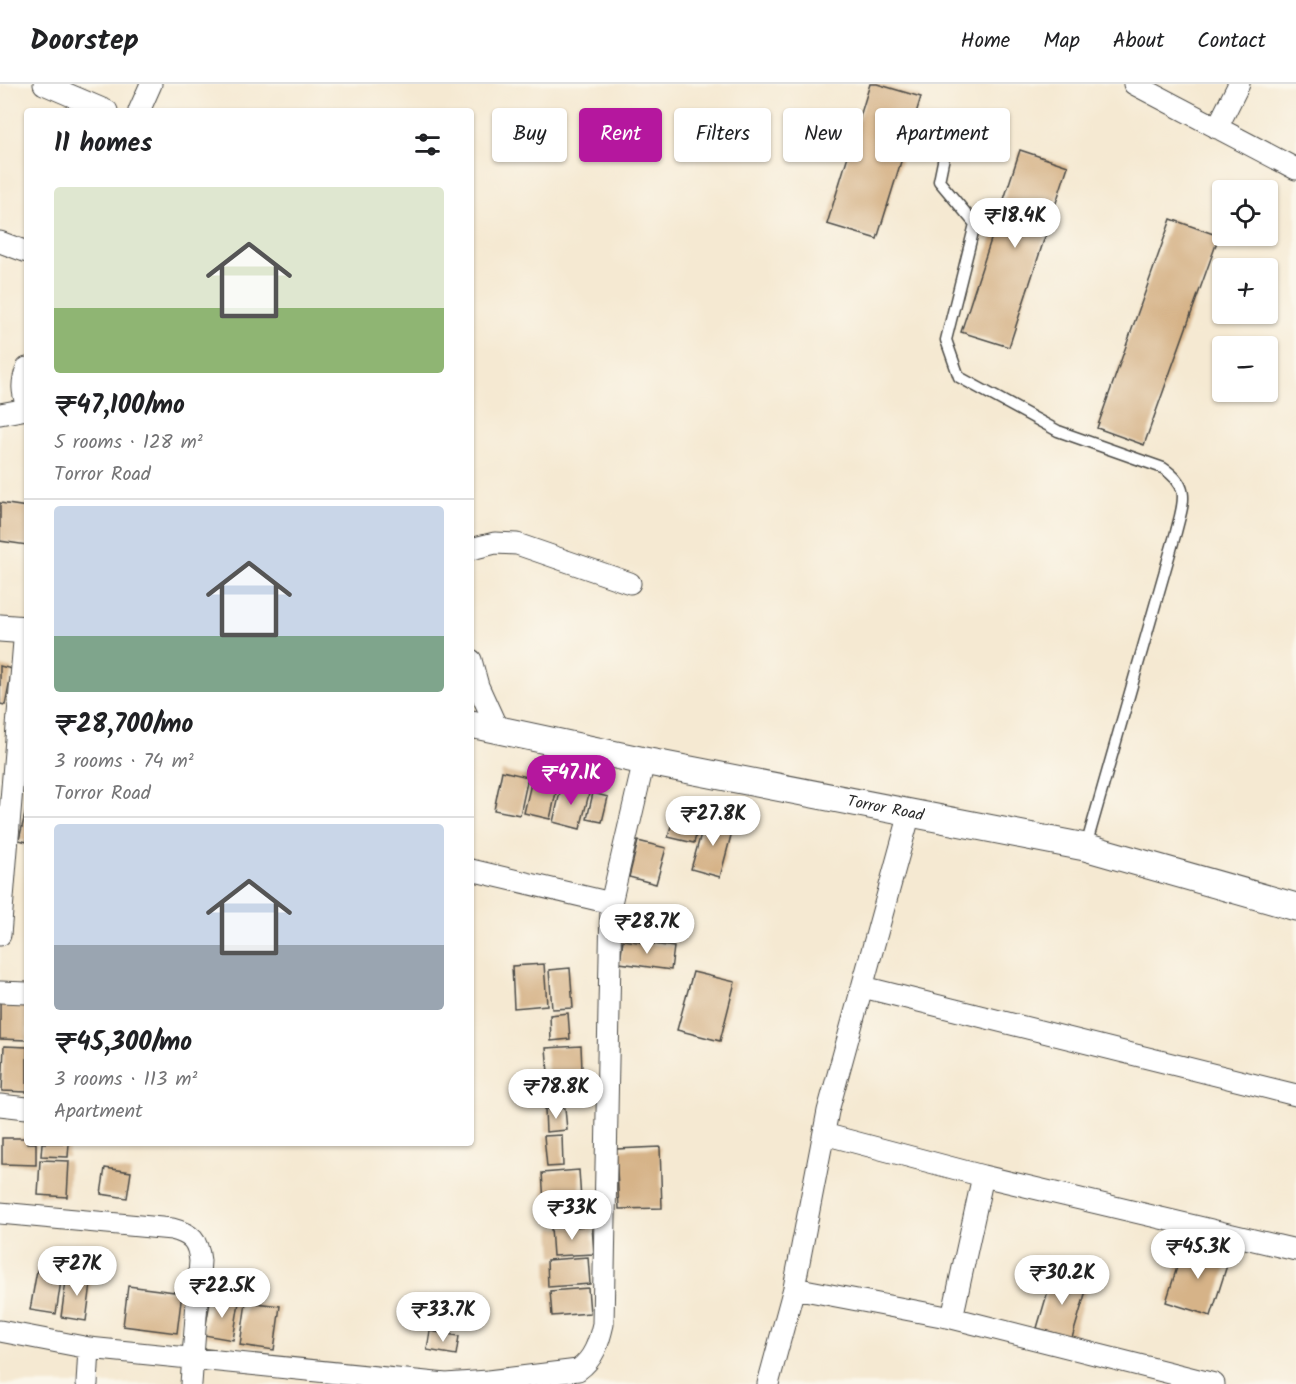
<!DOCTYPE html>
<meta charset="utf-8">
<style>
body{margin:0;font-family:Kalam,sans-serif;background:#f6f6f6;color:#202124;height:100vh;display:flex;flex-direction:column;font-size:22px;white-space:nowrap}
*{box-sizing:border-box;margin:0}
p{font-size:20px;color:#757577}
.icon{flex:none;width:33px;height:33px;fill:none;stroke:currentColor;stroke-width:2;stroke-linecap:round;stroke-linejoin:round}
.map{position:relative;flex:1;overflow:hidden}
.side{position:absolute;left:24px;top:24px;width:450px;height:1038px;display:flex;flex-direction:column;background:#fff;border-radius:6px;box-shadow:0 2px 4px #0004}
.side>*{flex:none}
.top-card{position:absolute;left:492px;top:24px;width:570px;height:54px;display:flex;gap:12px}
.controls{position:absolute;left:1212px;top:96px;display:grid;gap:12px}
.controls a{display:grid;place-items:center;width:66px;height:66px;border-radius:6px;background:#fff;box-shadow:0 2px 4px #0004;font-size:30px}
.price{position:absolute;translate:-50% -51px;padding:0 14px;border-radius:21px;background:#fff;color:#222;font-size:20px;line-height:39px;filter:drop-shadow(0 2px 3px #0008)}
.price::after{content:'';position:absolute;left:50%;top:36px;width:18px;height:14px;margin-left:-9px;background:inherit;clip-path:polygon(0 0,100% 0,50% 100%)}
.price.on{background:#b5179e;color:#fff}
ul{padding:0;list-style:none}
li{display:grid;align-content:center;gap:12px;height:318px;padding:0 30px}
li+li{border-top:2px solid #e0e0e0}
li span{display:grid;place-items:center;height:186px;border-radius:6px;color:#555}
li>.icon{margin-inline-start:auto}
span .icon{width:108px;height:108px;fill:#fffc;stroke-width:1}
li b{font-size:26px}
h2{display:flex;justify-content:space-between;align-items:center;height:72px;padding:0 30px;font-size:26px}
.tag{padding:0 21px;border-radius:6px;background:#fff;box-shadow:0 2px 4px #0004;font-size:21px;line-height:54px}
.tag.on{background:#b5179e;color:#fff}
header{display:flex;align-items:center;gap:36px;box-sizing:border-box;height:84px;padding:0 30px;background:#fff;border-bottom:2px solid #e0e0e0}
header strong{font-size:28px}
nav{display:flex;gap:33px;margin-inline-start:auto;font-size:21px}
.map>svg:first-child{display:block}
.building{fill:#d6b388}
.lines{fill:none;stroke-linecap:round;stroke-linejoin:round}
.service-casing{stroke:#494844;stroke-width:13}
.minor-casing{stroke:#494844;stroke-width:23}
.tertiary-casing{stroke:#494844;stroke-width:29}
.service{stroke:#fff;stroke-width:10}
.minor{stroke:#fff;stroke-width:21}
.tertiary{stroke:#fff;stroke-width:27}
.labels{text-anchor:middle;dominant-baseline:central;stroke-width:5;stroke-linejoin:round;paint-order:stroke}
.street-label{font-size:16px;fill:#2b2b2b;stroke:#fbf7ec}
</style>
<header>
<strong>Doorstep</strong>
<nav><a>Home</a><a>Map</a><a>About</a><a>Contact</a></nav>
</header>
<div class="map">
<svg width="1296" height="1300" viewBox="0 0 1296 1300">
<rect width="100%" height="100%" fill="#fbf7ec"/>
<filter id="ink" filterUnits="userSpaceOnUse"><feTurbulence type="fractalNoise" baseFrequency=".0167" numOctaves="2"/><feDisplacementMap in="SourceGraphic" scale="12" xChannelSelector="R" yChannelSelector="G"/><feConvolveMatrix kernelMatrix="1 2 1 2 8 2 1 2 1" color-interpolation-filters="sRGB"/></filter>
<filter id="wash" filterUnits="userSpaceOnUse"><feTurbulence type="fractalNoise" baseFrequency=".008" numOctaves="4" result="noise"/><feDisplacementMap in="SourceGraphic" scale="24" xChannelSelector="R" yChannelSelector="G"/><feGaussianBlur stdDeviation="1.35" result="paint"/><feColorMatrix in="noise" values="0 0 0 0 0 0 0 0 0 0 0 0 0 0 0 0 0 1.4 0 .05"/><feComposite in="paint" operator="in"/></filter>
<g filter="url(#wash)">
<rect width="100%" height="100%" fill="#f5e9d2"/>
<g id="blocks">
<path class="building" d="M870,0H877L921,13L877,155L827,140Z
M1020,66L1068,82L1009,263L961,248Z
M1171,135L1219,152L1144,361L1097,344Z
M0,419L27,423V461L0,457Z
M0,582L12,585L5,621L0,620Z
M502,687L528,693L520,731L494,726Z
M532,695L558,700L550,735L524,729Z
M562,700L590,706L580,745L553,738Z
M593,709L608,713L602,738L587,735Z
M676,724L701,730L694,759L668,753Z
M26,726L27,727V758L19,756Z
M706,732L734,740L720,793L691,785Z
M638,757L666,764L656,800L629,793Z
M623,856L674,863L671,886L620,879Z
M544,880L547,921L514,924L512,882Z
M570,884L573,924L552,925L549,886Z
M693,888L735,898L720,957L677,946Z
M0,918L27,919V956L0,955Z
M568,929L570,955L551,957L550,931Z
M4,962L27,963V1008L2,1007Z
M581,962L582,986L548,989L546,964Z
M584,991L586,1019L544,1022L542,993Z
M565,1024L567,1046L546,1048L545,1025Z
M562,1051L563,1082L547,1083L544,1052Z
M2,1054H27V1059H36V1081L2,1080Z
M42,1059H69L68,1073L41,1072Z
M660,1063L662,1124L619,1125L616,1065Z
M40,1076L69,1077L67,1113L38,1111Z
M105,1084L131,1088L127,1114L101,1110Z
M579,1086L581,1116L544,1118L542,1089Z
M592,1142L594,1170L553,1172L551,1144Z
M1184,1161L1229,1175L1211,1232L1166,1218Z
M588,1173L590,1200L548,1203L547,1176Z
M37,1186L62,1190L56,1230L30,1226Z
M67,1190L92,1193L86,1237L61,1233Z
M1053,1190L1088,1200L1072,1254L1037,1244Z
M128,1202L182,1209L177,1249L123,1242Z
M588,1204L590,1229L552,1232L550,1207Z
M211,1213L239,1218L233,1256L204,1251Z
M246,1218L280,1222L274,1266L240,1261Z
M430,1247L459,1252L456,1271L427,1266Z"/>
</g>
</g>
<g filter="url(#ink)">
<use href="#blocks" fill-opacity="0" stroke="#494844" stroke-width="1.5"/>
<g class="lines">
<defs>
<path id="service" d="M952,34L939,97L975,140L946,256L959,293L1058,347L1163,384C1192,403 1183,419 1176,448L1086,762"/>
<path id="minor" d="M44,0L107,27
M1134,0L1296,85
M139,27L151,0
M1217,44L1239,0
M0,158L27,168
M27,284C21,299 22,308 27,322
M0,330L27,325
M471,465L495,459L517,460L630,499
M471,576L478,602L498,646
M471,786L611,819
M0,851L25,545
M863,903L1296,1011
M0,908L27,909
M0,1021L27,1024
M824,1050L983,1092L1296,1166
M0,1129L172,1145C192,1150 198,1157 200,1177L191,1300
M794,1204L952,1234L1214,1300
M952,1234L983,1092
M0,1247L89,1264L446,1300L488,1297L578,1286C594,1275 599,1258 603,1240L611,819L644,677
M87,1300L89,1264
M768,1300L794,1204L828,1027L910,729"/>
<g id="tertiary">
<path d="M0,544L27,546"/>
<path id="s1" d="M471,640L644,677L1085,763L1296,823"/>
</g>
</defs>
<use href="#service" class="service-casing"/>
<use href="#minor" class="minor-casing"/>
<use href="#tertiary" class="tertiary-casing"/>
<use href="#service" class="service"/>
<use href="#minor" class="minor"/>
<use href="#tertiary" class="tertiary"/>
</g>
</g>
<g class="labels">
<g class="street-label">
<text stroke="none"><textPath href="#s1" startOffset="423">Torror Road</textPath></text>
</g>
</g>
</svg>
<div class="controls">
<a><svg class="icon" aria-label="locate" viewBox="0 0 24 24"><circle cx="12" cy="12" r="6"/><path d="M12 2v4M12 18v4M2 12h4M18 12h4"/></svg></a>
<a>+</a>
<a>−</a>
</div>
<b class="price" style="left:1015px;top:165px">₹18.4K</b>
<b class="price on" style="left:571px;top:722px">₹47.1K</b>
<b class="price" style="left:713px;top:763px">₹27.8K</b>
<b class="price" style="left:647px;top:871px">₹28.7K</b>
<b class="price" style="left:556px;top:1036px">₹78.8K</b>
<b class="price" style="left:572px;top:1157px">₹33K</b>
<b class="price" style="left:1198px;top:1196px">₹45.3K</b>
<b class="price" style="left:77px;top:1213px">₹27K</b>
<b class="price" style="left:1062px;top:1222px">₹30.2K</b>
<b class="price" style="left:222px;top:1235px">₹22.5K</b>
<b class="price" style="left:443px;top:1259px">₹33.7K</b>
<div class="top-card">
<a class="tag">Buy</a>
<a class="tag on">Rent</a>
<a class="tag">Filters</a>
<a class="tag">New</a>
<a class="tag">Apartment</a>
</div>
<section class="side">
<h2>11 homes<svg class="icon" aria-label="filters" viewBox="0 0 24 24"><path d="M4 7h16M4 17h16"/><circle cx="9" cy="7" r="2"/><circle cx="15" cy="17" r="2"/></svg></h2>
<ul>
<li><span style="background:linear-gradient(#dfe7d0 65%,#8fb573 0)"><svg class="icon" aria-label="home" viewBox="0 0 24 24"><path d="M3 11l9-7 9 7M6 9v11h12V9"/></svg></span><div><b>₹47,100/mo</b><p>5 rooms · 128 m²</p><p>Torror Road</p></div></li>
<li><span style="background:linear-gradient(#c9d6e8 70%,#7fa58c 0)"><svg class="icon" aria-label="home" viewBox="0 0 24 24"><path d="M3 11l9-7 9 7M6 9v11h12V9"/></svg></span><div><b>₹28,700/mo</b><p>3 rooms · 74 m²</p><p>Torror Road</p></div></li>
<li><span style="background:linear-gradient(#c9d6e8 65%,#9aa5b1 0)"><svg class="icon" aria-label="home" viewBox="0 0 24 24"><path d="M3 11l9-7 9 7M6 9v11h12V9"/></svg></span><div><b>₹45,300/mo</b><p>3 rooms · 113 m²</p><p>Apartment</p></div></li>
</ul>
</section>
</div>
